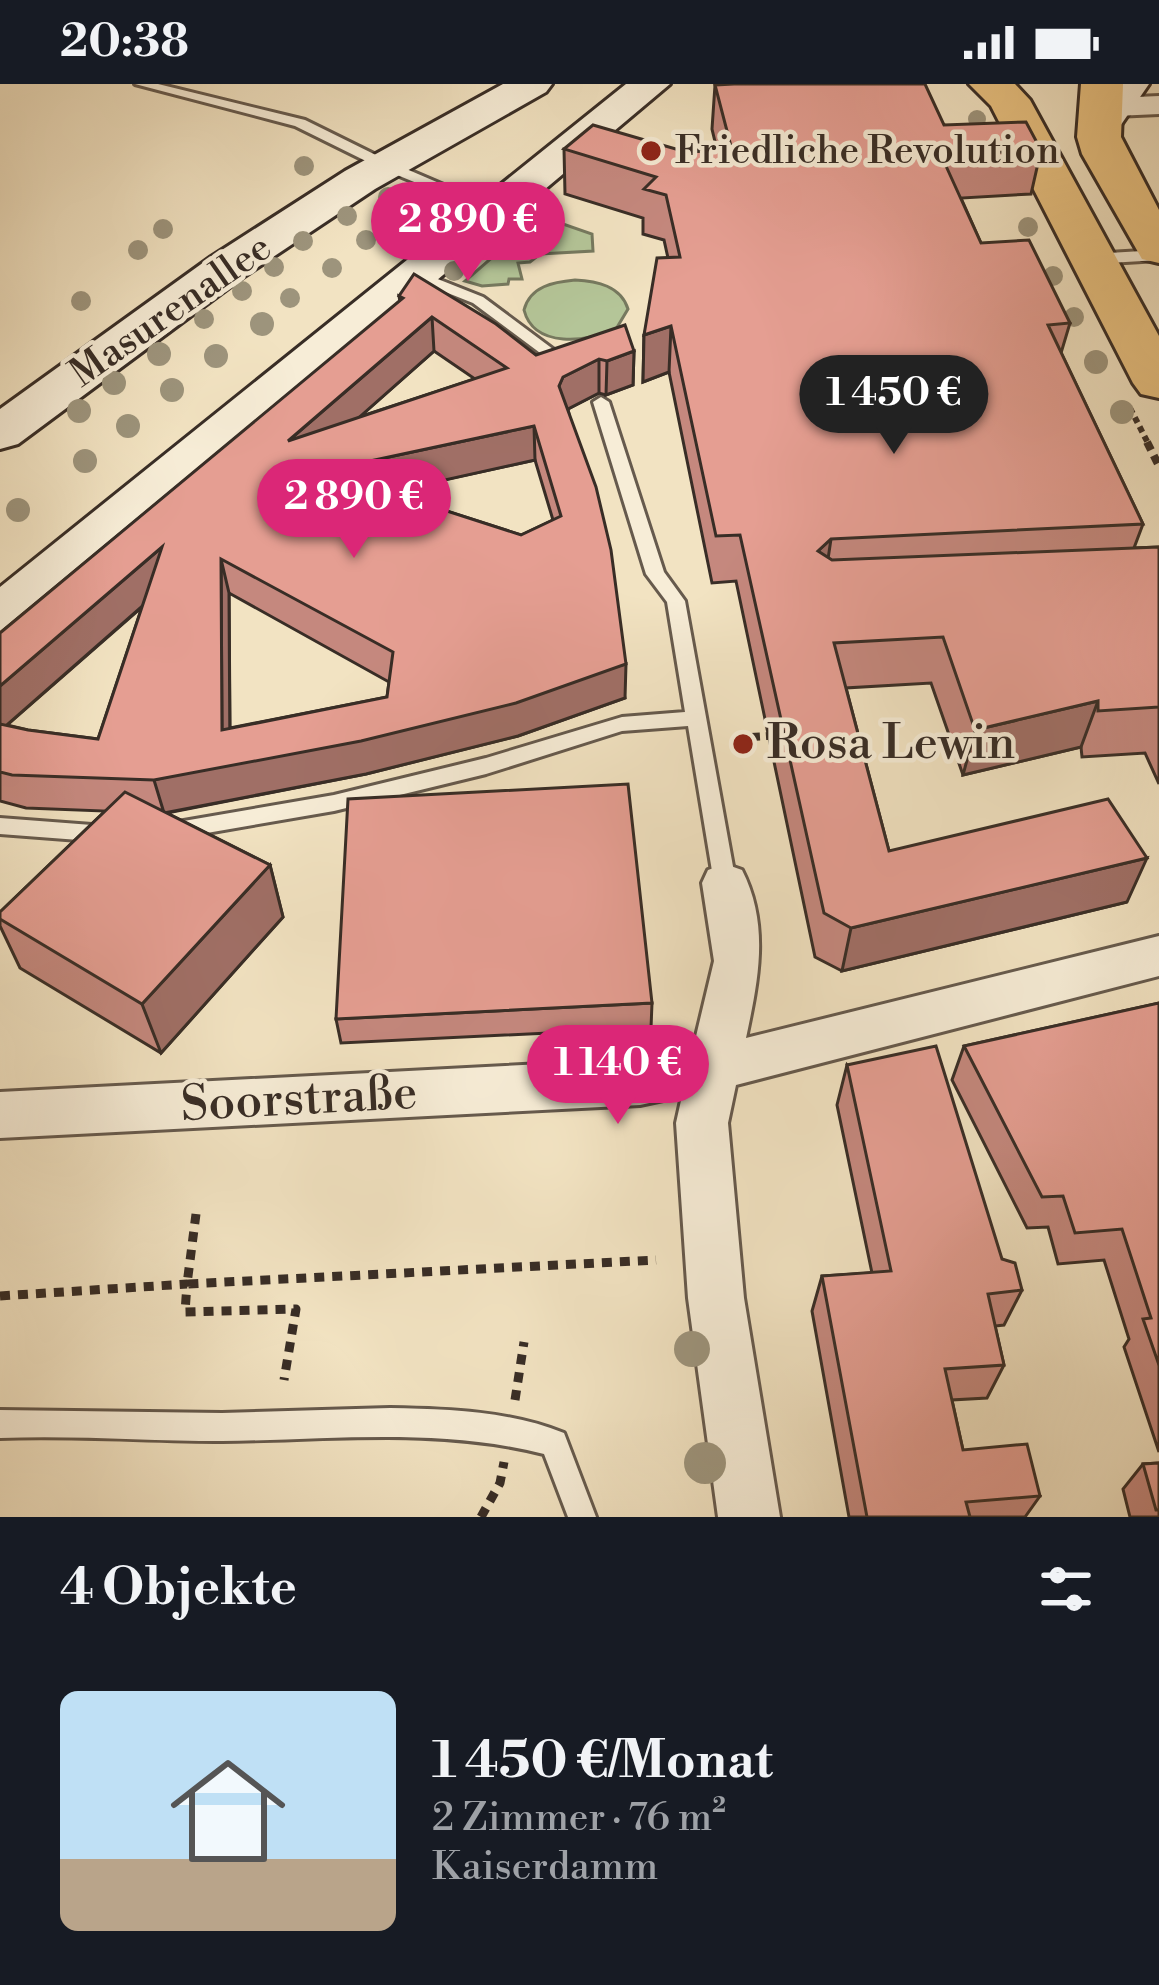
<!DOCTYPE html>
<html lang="de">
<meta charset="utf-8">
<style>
body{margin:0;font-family:"Libre Bodoni",serif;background:#20242c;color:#f1f3f6;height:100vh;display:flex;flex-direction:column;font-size:45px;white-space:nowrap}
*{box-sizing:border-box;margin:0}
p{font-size:39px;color:#9ea1a6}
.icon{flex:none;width:66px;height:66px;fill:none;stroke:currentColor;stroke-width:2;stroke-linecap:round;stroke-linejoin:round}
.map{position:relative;height:1433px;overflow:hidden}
.sheet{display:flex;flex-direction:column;background:#171b24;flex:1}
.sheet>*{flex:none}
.price{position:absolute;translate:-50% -102px;padding:0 27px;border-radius:42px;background:#db2777;color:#fff;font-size:39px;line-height:78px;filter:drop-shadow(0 3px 6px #0008)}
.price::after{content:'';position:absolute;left:50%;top:72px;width:36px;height:27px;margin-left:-18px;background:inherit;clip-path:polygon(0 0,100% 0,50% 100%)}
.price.on{background:#222;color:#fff}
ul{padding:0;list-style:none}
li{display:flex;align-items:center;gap:36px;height:300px;padding:0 60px}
li span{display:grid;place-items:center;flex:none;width:336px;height:240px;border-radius:18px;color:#555}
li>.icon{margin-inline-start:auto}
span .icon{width:144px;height:144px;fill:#fffc;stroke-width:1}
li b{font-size:51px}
h2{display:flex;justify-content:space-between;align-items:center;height:144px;padding:0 60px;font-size:51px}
.status{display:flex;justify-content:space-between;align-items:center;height:84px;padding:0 60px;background:#171b24;direction:ltr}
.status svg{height:33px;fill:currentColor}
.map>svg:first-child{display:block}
.green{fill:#b4c598;stroke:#76795f;stroke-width:3}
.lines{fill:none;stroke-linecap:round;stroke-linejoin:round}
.service-casing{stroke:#665a4d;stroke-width:6}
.minor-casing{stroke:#665a4d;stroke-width:6}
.secondary-casing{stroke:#382d26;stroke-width:6}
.primary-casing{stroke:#382d26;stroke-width:6}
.path-far2{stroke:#382d26;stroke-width:6;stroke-dasharray:6 4.5;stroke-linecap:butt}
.path-far1{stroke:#382d26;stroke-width:8;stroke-dasharray:9 6;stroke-linecap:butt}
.path{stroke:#382d26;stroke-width:9;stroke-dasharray:10 8;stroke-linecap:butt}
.service{fill:#f7edd7;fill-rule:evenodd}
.minor{fill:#f7edd7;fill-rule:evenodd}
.secondary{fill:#f7edd7;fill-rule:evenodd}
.primary{fill:#e9c281;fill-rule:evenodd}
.tree{fill:#9d947c}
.wall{fill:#c5887e;stroke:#382d26;stroke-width:3;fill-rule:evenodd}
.shaded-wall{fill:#a06f66;stroke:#382d26;stroke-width:3}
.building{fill:#e59e92;stroke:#382d26;stroke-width:3;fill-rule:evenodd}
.poi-dot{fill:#8f2418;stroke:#f7edd7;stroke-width:4.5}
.labels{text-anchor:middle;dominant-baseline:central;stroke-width:9;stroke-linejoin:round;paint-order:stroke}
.far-poi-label{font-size:39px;fill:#382d26;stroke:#f7edd7;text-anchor:start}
.far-street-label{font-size:39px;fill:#382d26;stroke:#f7edd7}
.poi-label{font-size:48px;fill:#382d26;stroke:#f7edd7;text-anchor:start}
.street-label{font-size:48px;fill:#382d26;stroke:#f7edd7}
</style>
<div class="status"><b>20:38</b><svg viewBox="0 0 49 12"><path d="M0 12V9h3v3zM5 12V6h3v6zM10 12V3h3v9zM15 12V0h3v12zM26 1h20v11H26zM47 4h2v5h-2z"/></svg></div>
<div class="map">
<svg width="1159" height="1433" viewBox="0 0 1159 1433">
<rect width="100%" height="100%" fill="#f2e3c2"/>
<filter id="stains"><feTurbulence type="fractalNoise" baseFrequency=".00167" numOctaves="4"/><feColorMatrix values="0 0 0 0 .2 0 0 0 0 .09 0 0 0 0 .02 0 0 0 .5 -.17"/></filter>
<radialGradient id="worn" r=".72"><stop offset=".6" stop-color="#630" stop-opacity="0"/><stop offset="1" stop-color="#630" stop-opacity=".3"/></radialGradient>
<path class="green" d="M540,132L592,150L593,167L540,170L530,178L518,179L522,195H509L508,200L482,202L465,197Z
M575,196C597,197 621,202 628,225L616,245C588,258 534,265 524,226C530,202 554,198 575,196Z"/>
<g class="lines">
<defs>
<path id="service" d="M135,0H158L305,36L390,78L502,126L490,129L380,84L295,42Z
M1159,166V176L1092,180L1084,175L1092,170Z
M415,186L483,213L581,286L573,291L567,289L473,219L410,194L407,191Z
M601,313L609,318L664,488L685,517L736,799L733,805H717L714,799L688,642L622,647L486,690L334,727L172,755L164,753L161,747L164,741L172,739L334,711L486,674L622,633L685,628L667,518L646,490L593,318Z
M0,734L105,742L113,744L116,750L113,756L105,758L0,750Z
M390,1324C447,1325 510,1327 564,1349L596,1433H568L544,1370C438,1343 330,1356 222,1357C148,1357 74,1351 0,1354V1326L222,1329Z"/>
<path id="minor" d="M1159,12V30L1115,32L1101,23L1115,14Z
M725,780L742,786C770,841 758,897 746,954L1159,852V892L736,1001L728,1039L744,1214L780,1433H718L688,1214L676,1039L682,1012L640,1021L0,1054V1008L640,975L693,965L714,877L702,799L708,786Z"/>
<path id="secondary" d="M503,0H552L546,8L375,105L243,193L18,360L0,365V325L211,173L345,87Z
M626,0H670L20,547L0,553V503Z
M1109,0H1149L1116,48H1088L1082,39Z"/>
<path id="primary" d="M969,0H1015L1030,16L1159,252V314L1141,310L1133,299L991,22Z
M1081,0H1123L1121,53L1159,126V179L1142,175L1082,70L1077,53Z"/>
</defs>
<use href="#service" class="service-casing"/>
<use href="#minor" class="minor-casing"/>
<use href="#secondary" class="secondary-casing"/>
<use href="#primary" class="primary-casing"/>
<path class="path-far2" d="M1130,324L1149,361"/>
<path class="path-far1" d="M1147,358L1159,382
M736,654L768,652"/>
<path class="path" d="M196,1130L187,1200L656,1176
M0,1212L187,1200L185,1228L296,1225L284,1296
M515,1316L524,1258
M481,1433L500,1399L504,1378"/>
<use href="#service" class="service"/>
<use href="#minor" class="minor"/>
<use href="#secondary" class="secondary"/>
<use href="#primary" class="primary"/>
</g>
<g class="tree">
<circle cx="977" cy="35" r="9"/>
<circle cx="304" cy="82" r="10"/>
<circle cx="388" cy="113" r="10"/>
<circle cx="438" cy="129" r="10"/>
<circle cx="347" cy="132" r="10"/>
<circle cx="1028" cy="143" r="10"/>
<circle cx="163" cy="145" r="10"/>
<circle cx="366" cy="156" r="10"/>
<circle cx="303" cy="157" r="10"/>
<circle cx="138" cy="166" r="10"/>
<circle cx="274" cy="183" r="10"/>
<circle cx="332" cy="184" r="10"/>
<circle cx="454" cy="187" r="10"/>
<circle cx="1053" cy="192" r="10"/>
<circle cx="242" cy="207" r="10"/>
<circle cx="290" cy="214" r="10"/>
<circle cx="81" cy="217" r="10"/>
<circle cx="1074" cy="233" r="10"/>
<circle cx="204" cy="235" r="10"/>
<circle cx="262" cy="240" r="12"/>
<circle cx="159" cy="270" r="12"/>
<circle cx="216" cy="272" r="12"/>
<circle cx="1096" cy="278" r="12"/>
<circle cx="114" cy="299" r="12"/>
<circle cx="172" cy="306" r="12"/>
<circle cx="79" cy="327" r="12"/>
<circle cx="1122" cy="328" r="12"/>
<circle cx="128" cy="342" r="12"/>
<circle cx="85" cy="377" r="12"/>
<circle cx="18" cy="426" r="12"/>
<circle cx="692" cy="1265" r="18"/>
<circle cx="705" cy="1379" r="21"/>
</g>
<path class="wall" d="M715,1L944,41L1041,66L1031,110L961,114L981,159L1070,239L1061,269L1143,440L1134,464L1159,463V700L1145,669L1082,673L1081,663L963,691L931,599L846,604L889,767L1127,818L842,887L815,873L736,497L712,499L669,288L643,298L644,251L668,174L664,156L643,150V134L565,110L564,65L717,66L712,45Z
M399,212L536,271L634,267L633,301L606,311L599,309L568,325L625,614L518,652L366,690L167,729L270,781L283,833L161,969L20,884L0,842V828L105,727L26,724L0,717V549L400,218ZM434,267L475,295L359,333ZM535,376L553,436L521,451L388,408ZM229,509L389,598L387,613L230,644ZM142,523L98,655L28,646L7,641Z
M652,919L651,944L341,959L336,935Z
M1159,919V1368L1124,1263L1129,1255L1104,1176L1058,1180L1048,1143L1027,1144L952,996L964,962Z
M847,981L1002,1175L1022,1206L1004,1241L995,1242L1004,1281L987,1314L952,1316L963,1366L1040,1412L1025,1433H849L812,1227L822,1192L872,1189L837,1021Z
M1159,1379V1433H1130L1123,1405L1143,1380Z"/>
<path class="shaded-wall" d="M432,233L434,267L294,391L288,357Z
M671,242L669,288L643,298L644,251Z
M634,267L633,301L606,311L607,277Z
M599,275V309L564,327L559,302L563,293Z
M534,342L535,376L328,422L323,387Z
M831,455L824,502L818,467Z
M162,463L171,497L0,647V602Z
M221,475L229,509L230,679L222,646Z
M626,580L625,614L518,652L366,690L164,729L154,696Z
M1098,617L1081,663L963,691L975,646Z
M1147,774L1127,818L842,887L851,844Z
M270,781L283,833L161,969L142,920Z"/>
<path class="building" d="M734,0H925L944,41L1026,38L1041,66L941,71L981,159L1029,156L1070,239L1048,241L1143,440L831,455L818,467L832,476L1159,463V623L1098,627V617L975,646L943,553L834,559L889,767L1108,715L1147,774L851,844L824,829L740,451L716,452L671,242L644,251L657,174L680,173L666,111L644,105L656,93L564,65L593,41L686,68L732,66L715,1Z
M414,190L496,240L536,271L625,241L634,267L607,277L599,275L563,293L559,302L596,403L611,466L626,580L516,619L361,657L154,696L12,691L0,688V640L28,646L98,655L162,463L0,602V549L403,214L399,212ZM432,233L507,284L288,357ZM534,342L561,432L521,451L323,387ZM221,475L393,568L387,613L222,646Z
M628,700L652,919L336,935L348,715Z
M125,708L270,781L142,920L0,835V828Z
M1159,919V1281L1143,1235L1151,1234L1122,1145L1075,1149L1063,1112L1042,1113L964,962Z
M936,962L1002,1175L1015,1179L1022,1206L988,1210L1004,1281L945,1285L963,1366L1027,1360L1040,1412L966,1418L970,1433H867L822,1192L891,1187L847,981Z
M1159,1379V1426H1156L1143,1380Z"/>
<g class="poi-dot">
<circle cx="651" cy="67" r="12"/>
<circle cx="743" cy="660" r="12"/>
</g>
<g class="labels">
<g class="far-poi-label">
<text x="675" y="67">Friedliche Revolution</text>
</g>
<g class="far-street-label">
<text transform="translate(171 227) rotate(-35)">Masurenallee</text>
</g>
<g class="poi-label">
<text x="767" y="660">Rosa Lewin</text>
</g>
<g class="street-label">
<text transform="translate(299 1016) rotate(-3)">Soorstraße</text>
</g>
</g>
<rect width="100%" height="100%" filter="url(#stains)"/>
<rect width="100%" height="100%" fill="url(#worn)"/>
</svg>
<b class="price" style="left:468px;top:200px">2 890 €</b>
<b class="price on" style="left:894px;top:373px">1 450 €</b>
<b class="price" style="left:354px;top:477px">2 890 €</b>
<b class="price" style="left:618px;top:1043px">1 140 €</b>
</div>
<section class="sheet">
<h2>4 Objekte<svg class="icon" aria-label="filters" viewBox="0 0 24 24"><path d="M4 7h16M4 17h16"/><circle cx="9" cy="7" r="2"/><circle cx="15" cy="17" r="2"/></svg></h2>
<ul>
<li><span style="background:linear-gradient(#bfe0f5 70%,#b9a48a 0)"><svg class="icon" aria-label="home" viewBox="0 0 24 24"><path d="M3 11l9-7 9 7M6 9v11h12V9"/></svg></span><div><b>1 450 €/Monat</b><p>2 Zimmer · 76 m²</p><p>Kaiserdamm</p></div></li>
</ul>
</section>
